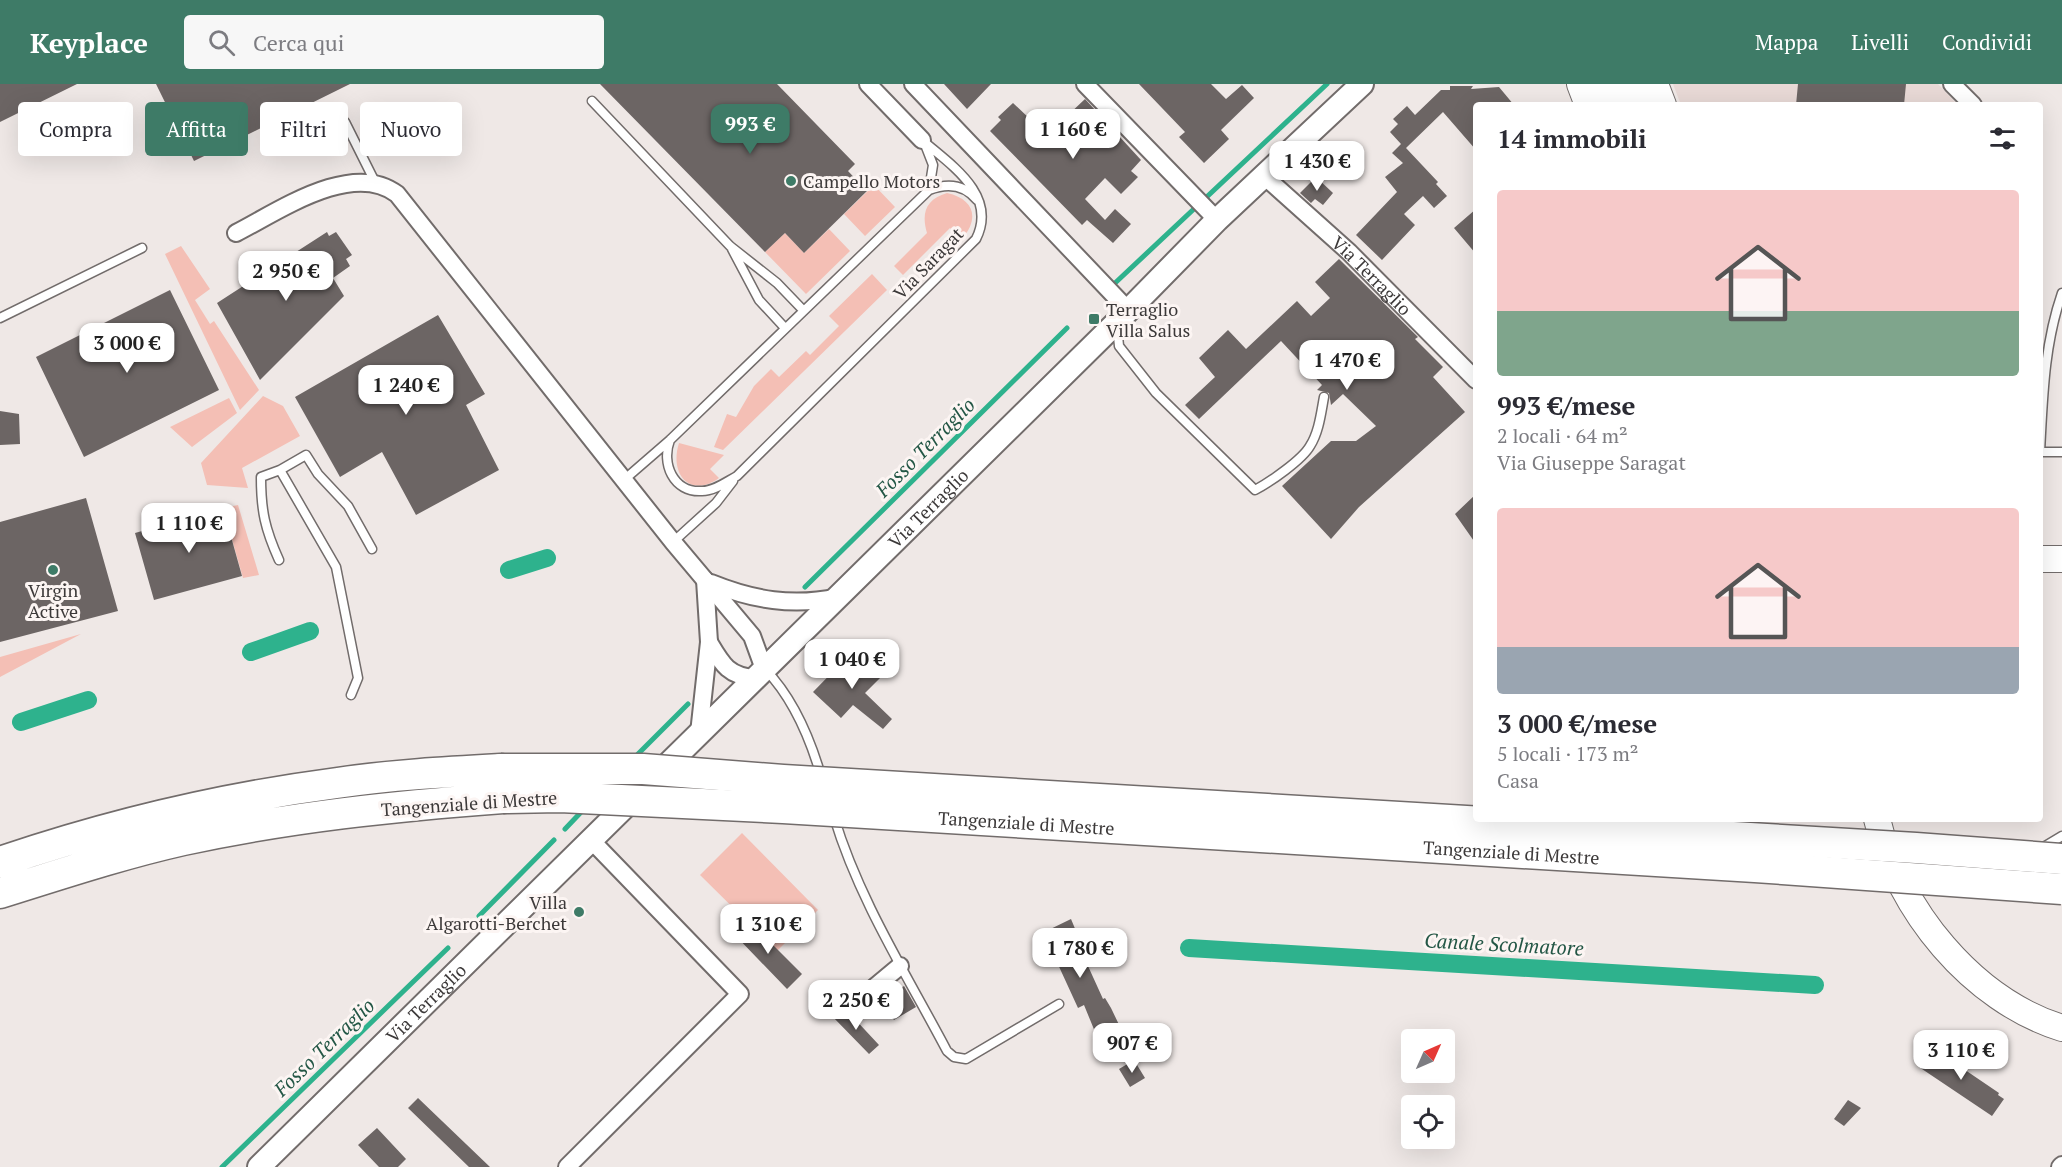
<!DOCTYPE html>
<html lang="it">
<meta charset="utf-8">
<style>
body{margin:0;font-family:"PT Serif",serif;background:#f7f7f7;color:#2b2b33;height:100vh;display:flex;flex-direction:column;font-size:22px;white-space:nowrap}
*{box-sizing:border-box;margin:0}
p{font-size:20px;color:#7c7c81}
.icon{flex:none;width:33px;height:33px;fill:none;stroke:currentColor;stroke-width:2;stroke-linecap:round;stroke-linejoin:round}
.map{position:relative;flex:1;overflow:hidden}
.sheet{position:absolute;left:1473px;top:18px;width:570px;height:720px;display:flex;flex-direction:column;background:#fff;border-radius:6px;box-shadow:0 6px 24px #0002}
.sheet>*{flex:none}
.guide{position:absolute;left:18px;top:18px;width:570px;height:54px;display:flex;gap:12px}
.needle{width:39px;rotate:45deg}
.tools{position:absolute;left:1401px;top:945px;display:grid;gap:12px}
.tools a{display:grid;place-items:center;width:54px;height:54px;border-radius:6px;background:#fff;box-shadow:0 6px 24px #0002;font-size:30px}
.price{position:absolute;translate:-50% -51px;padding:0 14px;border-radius:12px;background:#fff;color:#222;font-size:20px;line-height:39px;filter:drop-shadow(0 2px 3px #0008)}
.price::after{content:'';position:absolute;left:50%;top:36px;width:18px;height:14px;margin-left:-9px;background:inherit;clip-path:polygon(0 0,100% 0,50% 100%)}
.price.on{background:#3e7b67;color:#fff}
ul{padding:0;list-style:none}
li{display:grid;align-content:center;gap:12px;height:318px;padding:0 24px}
li span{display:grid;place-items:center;height:186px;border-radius:6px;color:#555}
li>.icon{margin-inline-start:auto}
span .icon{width:108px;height:108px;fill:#fffc;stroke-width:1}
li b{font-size:26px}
h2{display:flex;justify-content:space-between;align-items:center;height:72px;padding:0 24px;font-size:26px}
.chip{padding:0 21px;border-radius:6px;background:#fff;box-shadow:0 6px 24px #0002;font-size:21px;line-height:54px}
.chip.on{background:#3e7b67;color:#fff}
header{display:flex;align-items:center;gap:36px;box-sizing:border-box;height:84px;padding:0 30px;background:#3e7b67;color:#fff}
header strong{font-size:28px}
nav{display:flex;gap:33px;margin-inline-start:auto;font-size:21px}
.search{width:420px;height:54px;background:#f7f7f7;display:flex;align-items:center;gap:15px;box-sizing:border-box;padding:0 21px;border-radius:6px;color:#7c7c81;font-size:22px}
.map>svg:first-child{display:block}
.built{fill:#e8d9d6}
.green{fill:#f4bfb5}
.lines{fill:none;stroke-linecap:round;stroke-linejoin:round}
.stream{stroke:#2eb28d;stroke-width:5}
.canal{stroke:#2eb28d;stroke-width:18}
.building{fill:#6c6564}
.lane-casing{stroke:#726c6b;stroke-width:11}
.street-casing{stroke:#726c6b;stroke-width:20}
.secondary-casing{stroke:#726c6b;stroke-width:26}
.primary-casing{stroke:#726c6b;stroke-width:28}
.highway-casing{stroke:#726c6b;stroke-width:33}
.lane{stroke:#fff;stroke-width:8}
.street{stroke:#fff;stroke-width:16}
.secondary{stroke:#fff;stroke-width:22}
.primary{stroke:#fff;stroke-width:26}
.highway{stroke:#fff;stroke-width:30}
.highway-bridge-casing{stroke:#726c6b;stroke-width:33;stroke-linecap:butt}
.highway-bridge{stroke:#fff;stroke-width:30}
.poi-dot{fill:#3e7b67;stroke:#fcf5f3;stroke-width:2}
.labels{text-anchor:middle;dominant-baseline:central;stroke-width:6;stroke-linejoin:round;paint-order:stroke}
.poi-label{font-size:18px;fill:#3c3939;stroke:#fcf5f3;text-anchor:start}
.street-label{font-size:18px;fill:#3c3939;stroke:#fcf5f3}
.water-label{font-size:20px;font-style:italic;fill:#245746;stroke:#fcf5f3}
</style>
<header>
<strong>Keyplace</strong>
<div class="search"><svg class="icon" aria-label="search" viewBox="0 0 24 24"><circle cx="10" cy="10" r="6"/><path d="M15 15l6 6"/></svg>Cerca qui</div>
<nav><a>Mappa</a><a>Livelli</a><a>Condividi</a></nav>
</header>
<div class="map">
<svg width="2062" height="1083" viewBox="0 0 2062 1083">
<rect width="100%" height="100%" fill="#efe8e6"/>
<path class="built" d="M1673,0H1938L1958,21H1681Z"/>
<path class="green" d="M874,101L895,123L865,152L844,130Z
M947,109C974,115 980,134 962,155L950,144L903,191L894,182L927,149C921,129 926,115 947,109Z
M829,145L850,167L806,210L765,168L785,149L804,169Z
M181,162L210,205L195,216L210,240L214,237L259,306L240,326L165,170Z
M872,190L887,206L723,366L714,363L727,330L736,333L754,302L771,285L779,293L806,267L810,271L839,242L829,232Z
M263,312L283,322L300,352L242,384L248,404L207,401L201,379Z
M229,314L237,329L192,363L170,343Z
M679,359L724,371L710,385L719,394C690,415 669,390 679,359Z
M238,421L259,491L243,494L223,424Z
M81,550L0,593V573Z
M742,749L818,826L777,867L700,791Z"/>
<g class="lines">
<path class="stream" d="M1114,200L1327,0
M805,503L1067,244
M634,674L688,620
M565,745L585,724
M479,832L554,756
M222,1083L448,864"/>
<path class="canal" d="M509,486L547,474
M251,568L310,547
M21,638L88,616
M1189,864L1815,901"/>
</g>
<path class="building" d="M0,0H77L0,38Z
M156,0H350L194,77Z
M600,0H777L855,80L848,87L867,107L804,169L785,149L765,168Z
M944,0H991L967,25Z
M1139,0H1211L1226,15L1242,1L1254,14L1221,46L1229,55L1204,79L1179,53L1185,48Z
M1798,0H1906L1904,21H1796Z
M1450,2H1473L1471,5L1499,3L1514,21H1476V66L1443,28L1406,64L1438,98L1436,100L1447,112L1434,124L1423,112L1404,130L1415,141L1382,176L1356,151L1397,108L1385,93L1403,79L1392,69L1401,60L1390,48L1398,40L1393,35L1407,22L1415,31L1441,6H1450Z
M1085,15L1141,76L1131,87L1138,93L1121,110L1105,94L1085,115L1105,136L1115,125L1131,140L1113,159L1087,136L1082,141L990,47L1001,36L998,33L1013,19L1047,51Z
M1316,93L1333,109L1323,121L1315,115L1311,119L1300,109Z
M1476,125V170L1454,144Z
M327,148L329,152L336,148L352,171L346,175L350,182L333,194L344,212L260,296L217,219Z
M1339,175L1418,253L1415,255L1443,283L1433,293L1465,328L1359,423L1331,455L1282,402L1331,357H1356L1376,342L1343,310L1331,321L1329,309L1317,306L1322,301L1281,257L1199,335L1185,321L1215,293L1199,274L1228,246L1246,265L1297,217L1311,232L1330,214L1315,198Z
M170,206L219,306L84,373L36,273Z
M438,231L485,310L466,321L499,386L416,431L382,368L340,393L295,313Z
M0,327L19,330L20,360L0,361Z
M1476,410V460L1455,430Z
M86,414L118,527L0,558V438Z
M223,424L242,492L154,516L135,449Z
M853,567L880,594L865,609L892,635L883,645L853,621L841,634L813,608Z
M1071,835L1076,847L1073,849L1103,915L1105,914L1111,924L1123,949L1100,960L1084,921L1078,924L1050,863L1041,868L1034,853Z
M748,836L802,890L787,905L734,850Z
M904,902L916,923L894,936L880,918Z
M842,922L844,929L852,932L879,961L869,970L832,932Z
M1934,960L1949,971L1946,973L1999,1009L1998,1011L2004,1015L1992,1032L1919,983Z
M1134,976L1145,994L1130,1003L1119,985Z
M418,1014L490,1083H469L408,1024Z
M1848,1016L1861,1024L1844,1042L1834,1035Z
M377,1044L406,1075L398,1083H379L358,1061Z"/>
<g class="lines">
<defs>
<path id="lane" d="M592,17L730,162L777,199L803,226
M345,38L375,98
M926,63L933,81L929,106
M732,165L759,216L785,244
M2062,209C2044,261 2043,313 2040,368H2062
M0,234L142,164
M1117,242L1119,262L1156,309L1255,406C1270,398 1302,376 1310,362C1319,348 1321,329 1324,313
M670,356C661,379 673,409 702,407C714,407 726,398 737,392L976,155C998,111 951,81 922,56
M280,386L306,371L318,390L348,422L372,465
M625,395L670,356L929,106C947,99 964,100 977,116
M673,458L716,419L733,397
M279,476C265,445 261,427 261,393L280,386L336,483L358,594L351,611
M765,585C793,614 810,654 821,692
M834,733C859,816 907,891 947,967L954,973L966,975L1059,920
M2042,764L2062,752"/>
<g id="street">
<path d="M868,0L922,56"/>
<path d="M913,0L1128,226"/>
<path d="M1085,0L1217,136"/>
<path d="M1952,0L1973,21"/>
<path id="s1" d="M1263,91L1349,168L1476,296"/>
<path d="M236,149C279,127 352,76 397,110L673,458L752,552L764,585"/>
<path d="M711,499C753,516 793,523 838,513"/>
<path d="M709,558C722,580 728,592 755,594"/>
<path d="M699,649L709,558L705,496"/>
<path d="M852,922L900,882"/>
<path d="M567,1083L740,910L591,756"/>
<path d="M2060,1083L2062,1081"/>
</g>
<g id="secondary">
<path id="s2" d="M259,1083L1116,239L1217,136L1362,0"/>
</g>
<path id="primary" d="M1580,0L1588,21
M1607,0L1614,21
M1632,0L1641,21
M1655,0L1663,21
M2040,475H2062
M1877,735C1898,825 1972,916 2062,944"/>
<path id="highway" d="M0,778C109,741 223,714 337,699C391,691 446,688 501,685
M0,809C61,790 121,770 183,756C289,733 395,722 503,714"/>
</defs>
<use href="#lane" class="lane-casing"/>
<use href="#street" class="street-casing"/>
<use href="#secondary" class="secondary-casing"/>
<use href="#primary" class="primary-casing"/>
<use href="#highway" class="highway-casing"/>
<use href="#lane" class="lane"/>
<use href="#street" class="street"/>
<use href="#secondary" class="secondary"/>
<use href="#primary" class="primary"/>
<use href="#highway" class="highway"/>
<defs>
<g id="highway-bridge">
<path d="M501,685H643L783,696L1916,764L2062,775"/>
<path id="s3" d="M503,714L560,713L783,724L1755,783L2062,805"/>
</g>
</defs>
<use href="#highway-bridge" class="highway-bridge-casing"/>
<use href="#highway-bridge" class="highway-bridge"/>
</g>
<g class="poi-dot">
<circle cx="791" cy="97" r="6"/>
<rect x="1088" y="229" width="12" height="12" rx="3"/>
<circle cx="53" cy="486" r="6"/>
<circle cx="579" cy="828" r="6"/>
</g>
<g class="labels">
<g class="poi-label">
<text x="803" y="97">Campello Motors</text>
<text x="1106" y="225">Terraglio<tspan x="1106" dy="21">Villa Salus</tspan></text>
<text x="53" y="506" text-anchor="middle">Virgin<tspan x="53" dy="21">Active</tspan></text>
<text x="567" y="818" text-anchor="end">Villa<tspan x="567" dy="21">Algarotti-Berchet</tspan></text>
</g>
<g class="street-label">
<text transform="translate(928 179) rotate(-46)">Via Saragat</text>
<text stroke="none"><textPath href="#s1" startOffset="148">Via Terraglio</textPath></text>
<text stroke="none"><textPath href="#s2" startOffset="939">Via Terraglio</textPath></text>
<text transform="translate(469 719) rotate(-4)">Tangenziale di Mestre</text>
<text stroke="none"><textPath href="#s3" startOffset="524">Tangenziale di Mestre</textPath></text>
<text stroke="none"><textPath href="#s3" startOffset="1010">Tangenziale di Mestre</textPath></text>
<text stroke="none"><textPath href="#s2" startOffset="234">Via Terraglio</textPath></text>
</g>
<g class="water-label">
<text transform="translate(925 363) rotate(-45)">Fosso Terraglio</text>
<text transform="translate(1504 860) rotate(3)">Canale Scolmatore</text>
<text transform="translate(324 963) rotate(-44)">Fosso Terraglio</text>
</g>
</g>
</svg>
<div class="tools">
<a><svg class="needle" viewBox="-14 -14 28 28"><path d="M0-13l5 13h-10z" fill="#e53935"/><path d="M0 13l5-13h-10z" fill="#7c7c81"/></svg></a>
<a><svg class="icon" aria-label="locate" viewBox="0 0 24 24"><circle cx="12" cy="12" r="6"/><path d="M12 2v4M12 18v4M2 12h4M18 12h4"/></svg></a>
</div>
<b class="price on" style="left:750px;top:71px">993 €</b>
<b class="price" style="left:1073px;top:76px">1 160 €</b>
<b class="price" style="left:1317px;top:108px">1 430 €</b>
<b class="price" style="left:286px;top:218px">2 950 €</b>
<b class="price" style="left:127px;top:290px">3 000 €</b>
<b class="price" style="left:1347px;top:307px">1 470 €</b>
<b class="price" style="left:406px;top:332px">1 240 €</b>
<b class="price" style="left:189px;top:470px">1 110 €</b>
<b class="price" style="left:852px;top:606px">1 040 €</b>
<b class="price" style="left:768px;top:871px">1 310 €</b>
<b class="price" style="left:1080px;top:895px">1 780 €</b>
<b class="price" style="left:856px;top:947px">2 250 €</b>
<b class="price" style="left:1132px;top:990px">907 €</b>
<b class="price" style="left:1961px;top:997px">3 110 €</b>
<div class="guide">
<a class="chip">Compra</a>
<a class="chip on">Affitta</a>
<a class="chip">Filtri</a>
<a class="chip">Nuovo</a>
</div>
<section class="sheet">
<h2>14 immobili<svg class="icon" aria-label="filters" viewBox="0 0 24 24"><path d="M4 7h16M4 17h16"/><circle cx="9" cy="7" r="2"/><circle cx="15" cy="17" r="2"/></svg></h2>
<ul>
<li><span style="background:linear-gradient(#f6c9c9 65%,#7fa58c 0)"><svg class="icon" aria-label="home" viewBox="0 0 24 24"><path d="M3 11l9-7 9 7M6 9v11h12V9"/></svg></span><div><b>993 €/mese</b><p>2 locali · 64 m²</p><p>Via Giuseppe Saragat</p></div></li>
<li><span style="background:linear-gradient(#f6c9c9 75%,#9aa5b1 0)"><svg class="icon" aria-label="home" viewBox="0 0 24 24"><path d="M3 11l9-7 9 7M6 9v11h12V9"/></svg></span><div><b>3 000 €/mese</b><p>5 locali · 173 m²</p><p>Casa</p></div></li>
</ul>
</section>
</div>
